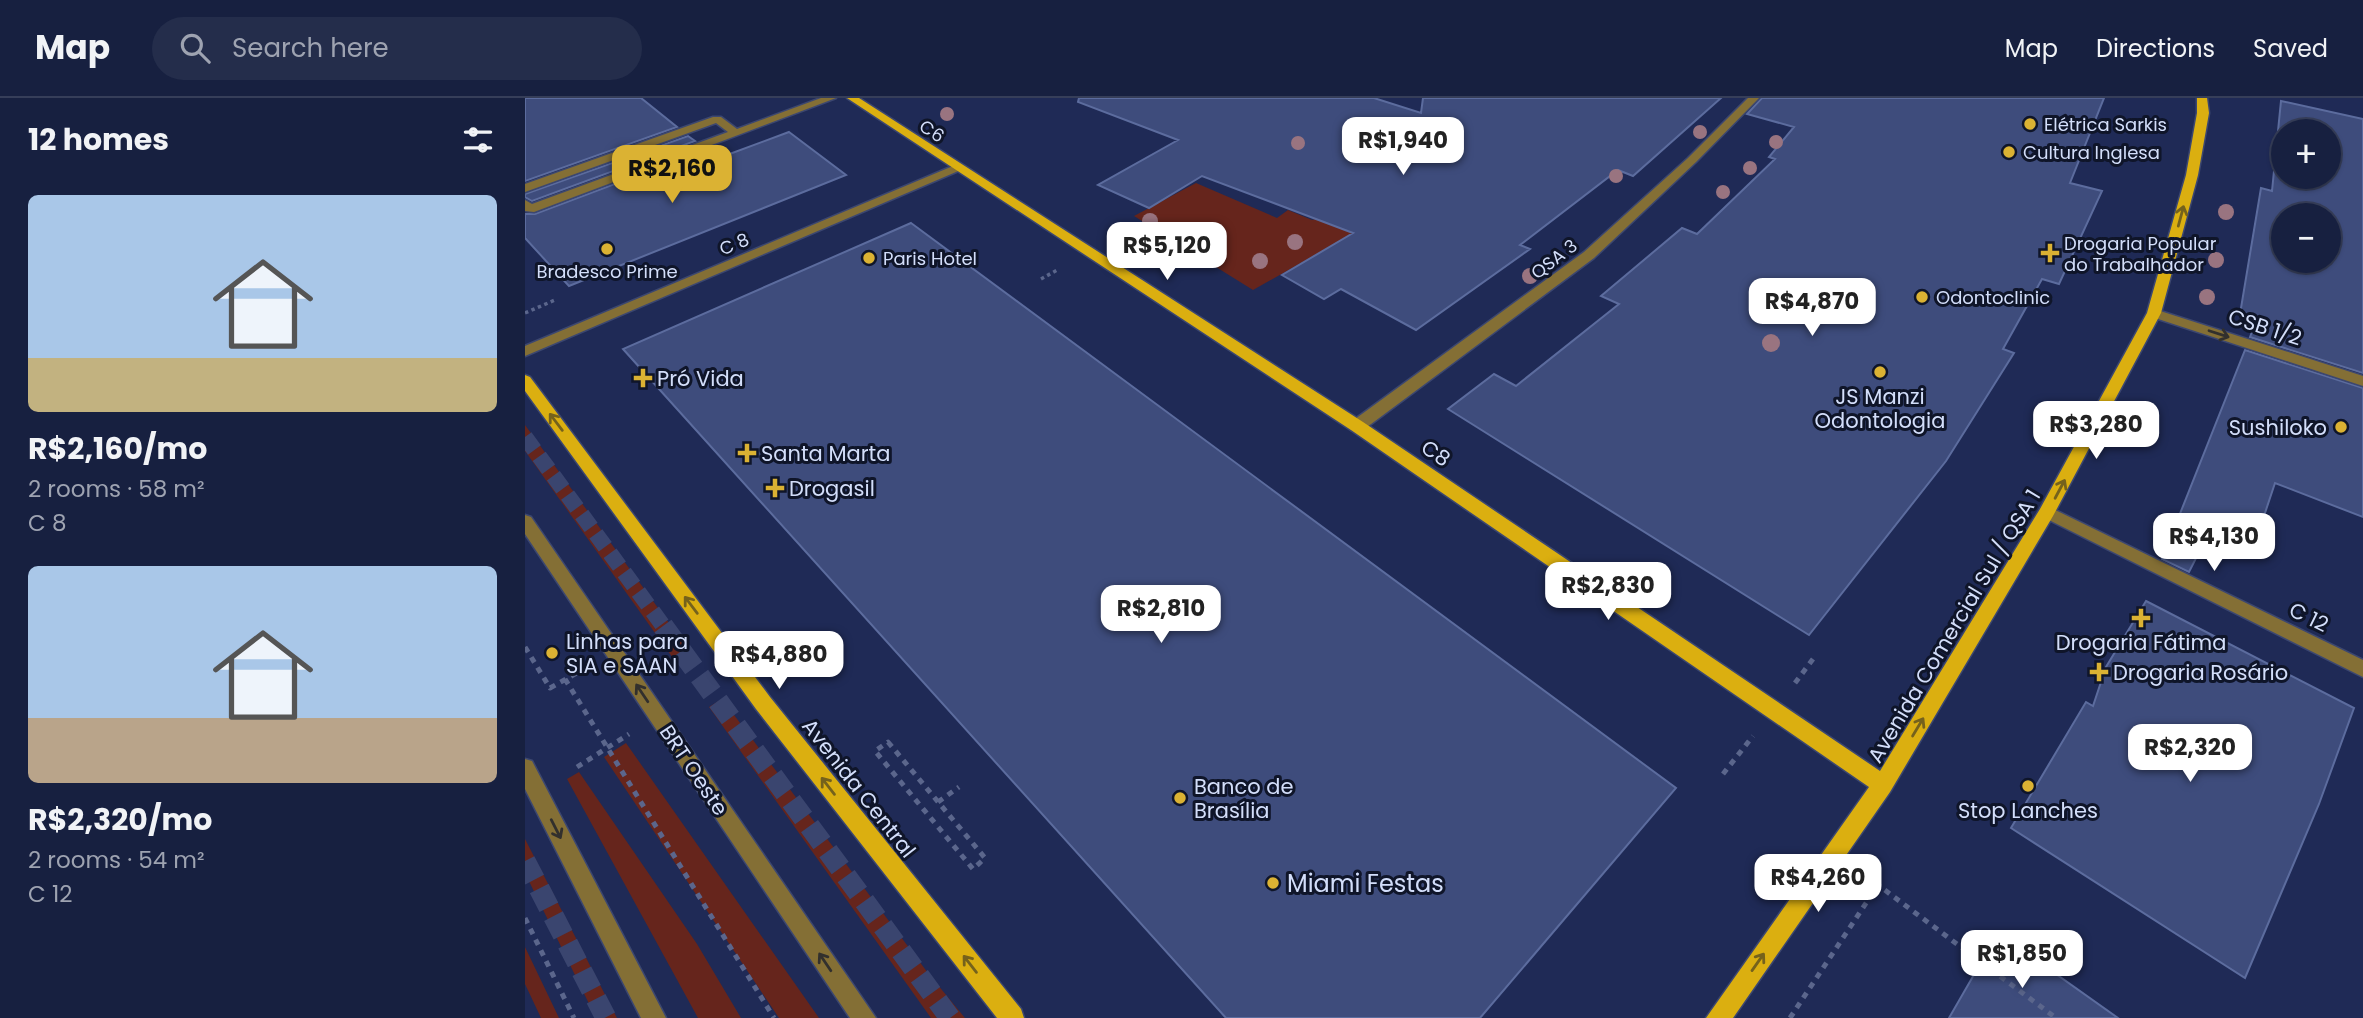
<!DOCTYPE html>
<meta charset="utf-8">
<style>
body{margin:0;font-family:Poppins,sans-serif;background:#242d4b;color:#f1f3f6;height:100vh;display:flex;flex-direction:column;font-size:26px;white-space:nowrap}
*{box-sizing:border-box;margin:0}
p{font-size:23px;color:#9ea3b1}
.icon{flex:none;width:38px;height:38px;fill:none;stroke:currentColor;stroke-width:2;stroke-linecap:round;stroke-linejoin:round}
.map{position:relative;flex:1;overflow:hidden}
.sheet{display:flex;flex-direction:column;background:#172040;width:525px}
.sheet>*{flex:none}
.buttons{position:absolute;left:1746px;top:21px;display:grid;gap:14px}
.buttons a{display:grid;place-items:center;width:70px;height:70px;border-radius:50%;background:#172040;box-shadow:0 2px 5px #0004,0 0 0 2px #363e59;font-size:35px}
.price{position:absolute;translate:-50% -60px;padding:0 16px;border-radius:14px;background:#fff;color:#222;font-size:23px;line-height:46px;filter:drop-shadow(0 2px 4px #0008)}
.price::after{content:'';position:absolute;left:50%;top:42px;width:21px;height:16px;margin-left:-10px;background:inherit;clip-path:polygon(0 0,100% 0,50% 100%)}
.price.active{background:#dbb233;color:#111}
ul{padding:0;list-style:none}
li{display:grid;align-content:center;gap:14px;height:371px;padding:0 28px}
li span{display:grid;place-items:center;height:217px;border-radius:10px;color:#555}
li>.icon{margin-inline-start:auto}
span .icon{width:126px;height:126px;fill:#fffc;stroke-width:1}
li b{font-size:30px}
h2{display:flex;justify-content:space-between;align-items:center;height:84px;padding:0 28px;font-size:30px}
header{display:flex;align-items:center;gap:42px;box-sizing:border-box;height:98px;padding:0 35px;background:#172040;border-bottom:2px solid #363e59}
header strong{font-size:33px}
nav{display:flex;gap:38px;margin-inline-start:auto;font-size:24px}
.search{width:490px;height:63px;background:#242d4b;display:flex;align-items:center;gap:18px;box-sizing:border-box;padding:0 24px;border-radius:38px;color:#9ea3b1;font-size:26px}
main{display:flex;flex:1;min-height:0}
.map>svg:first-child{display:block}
.green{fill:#66251c}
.building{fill:#3e4c7c;stroke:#5c6c9e;stroke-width:2;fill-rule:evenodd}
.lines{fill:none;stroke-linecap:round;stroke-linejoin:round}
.major-tunnel-far1{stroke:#3a456f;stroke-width:16;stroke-dasharray:16 8;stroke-linecap:butt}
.major-tunnel{stroke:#3a456f;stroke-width:21;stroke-dasharray:21 10;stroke-linecap:butt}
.minor-casing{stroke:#3c4770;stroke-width:3}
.major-casing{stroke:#3c4770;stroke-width:3}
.path-far1{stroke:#5b668c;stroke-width:3.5;stroke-dasharray:3.5 3.5;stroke-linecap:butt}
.path{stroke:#5b668c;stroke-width:5;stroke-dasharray:6 6;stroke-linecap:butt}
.minor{fill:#846f35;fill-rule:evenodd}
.major{fill:#dbaf10;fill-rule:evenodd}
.tree{fill:#997480}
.oneway{stroke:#75621c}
.oneway2{stroke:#32302d}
.poi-dot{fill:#dbb233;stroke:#0f1529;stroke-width:2.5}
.labels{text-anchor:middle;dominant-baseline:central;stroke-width:6;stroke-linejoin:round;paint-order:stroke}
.far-poi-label{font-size:18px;fill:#d3defa;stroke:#0f1529;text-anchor:start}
.far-street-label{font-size:18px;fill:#d3defa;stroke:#0f1529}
.street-label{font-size:21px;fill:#d3defa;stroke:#0f1529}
.poi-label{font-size:21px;fill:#d3defa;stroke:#0f1529;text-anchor:start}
.near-poi-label{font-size:24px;fill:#d3defa;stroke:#0f1529;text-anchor:start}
</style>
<header>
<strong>Map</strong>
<div class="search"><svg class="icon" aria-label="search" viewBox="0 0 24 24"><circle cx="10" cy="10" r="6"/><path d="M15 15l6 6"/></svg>Search here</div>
<nav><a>Map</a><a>Directions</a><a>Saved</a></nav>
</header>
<main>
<section class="sheet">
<h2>12 homes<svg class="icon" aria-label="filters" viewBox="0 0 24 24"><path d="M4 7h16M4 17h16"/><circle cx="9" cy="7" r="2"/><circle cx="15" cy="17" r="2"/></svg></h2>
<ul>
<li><span style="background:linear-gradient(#a9c7e8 75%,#c2b280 0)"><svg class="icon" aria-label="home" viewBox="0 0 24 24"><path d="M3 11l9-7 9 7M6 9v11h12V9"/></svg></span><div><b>R$2,160/mo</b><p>2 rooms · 58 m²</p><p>C 8</p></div></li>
<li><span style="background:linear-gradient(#a9c7e8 70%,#b9a48a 0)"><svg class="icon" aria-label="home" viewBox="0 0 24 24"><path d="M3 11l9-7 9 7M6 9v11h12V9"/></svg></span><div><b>R$2,320/mo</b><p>2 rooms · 54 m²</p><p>C 12</p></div></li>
</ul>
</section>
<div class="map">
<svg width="1838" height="920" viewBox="0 0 1838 920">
<rect width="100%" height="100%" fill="#1f2a56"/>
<path class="green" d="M671,85L752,120L763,112L787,122L887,96L815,143L728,192L609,118Z
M0,327L165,554L150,563L0,353Z
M197,601L403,875L440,920H406L184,609Z
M101,645L294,920H254L79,659Z
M54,674L172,846L216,920H173L42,681Z
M0,741L92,920H71L0,775Z
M0,849L34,920H16L0,886Z"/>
<path class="building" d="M0,0H116L152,29L0,83Z
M554,0H849L896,15L898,0H1196L1108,78L1093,72L995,147L1005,151L891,232L816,191L799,201L757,177L828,135L677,78L624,110L573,87L653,42L553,4Z
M1237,0H1579L1545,85L1577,93L1534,186L1517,181L1478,251L1489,255L1421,363L1284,537L923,311L969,276L991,288L1094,206L1076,198L1157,130L1172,136L1250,61L1244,59L1269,29L1222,16Z
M1756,3L1838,21V275L1725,239L1732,221L1715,216L1736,90L1747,93ZM1759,33H1804V79H1759ZM1759,117H1804V163H1759Z
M264,34L321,77L44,188L0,140V116H10L180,52L191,61Z
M163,38L170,43L7,103L0,99V96Z
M386,125L1151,690L955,920H701L98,251Z
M1720,252L1838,290V419L1750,385L1733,436L1692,419L1664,474L1637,461Z
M1621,503L1829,610L1794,706L1720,880L1486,730L1561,604L1568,608L1581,569Z
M1473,835L1593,920H1424Z"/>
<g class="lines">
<path class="major-tunnel-far1" d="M0,339L139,529"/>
<path class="major-tunnel" d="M138,528L425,920
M0,763L81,920"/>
<defs>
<path id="minor" d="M296,0H311L9,114L0,113V102L7,106L203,34L191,25L0,94V86L188,19H196L212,31Z
M1223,0H1234L1171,64L1069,160L838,332H826L824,328L826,324L1059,154L1163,60Z
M428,68L438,71L0,258V248Z
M1629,211L1838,278V288L1624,218V212Z
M1522,408L1838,562V579L1516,418L1514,414L1516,410Z
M0,417L6,419L351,920H325L0,436Z
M0,661L7,663L141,920H116L0,691Z"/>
<path id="major" d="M322,0H334L838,324L1355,673L1515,411L1622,215L1661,77L1672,15V0H1682L1684,15L1673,77L1636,215L1528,418L1365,694L1208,920H1181L1344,689L826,332Z
M0,277L5,279L245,599L496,911L499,920H472L231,611L0,293Z"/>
</defs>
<use href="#minor" class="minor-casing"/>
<use href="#major" class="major-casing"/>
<path class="path-far1" d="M598,139L608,133
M516,181L534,171
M0,215L30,202"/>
<path class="path" d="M0,549L25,590L59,571
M40,581L249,920
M1270,585L1288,561
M363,644L460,760L448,771L350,653Z
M52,669L104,636
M1198,676L1228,638
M413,704L434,689
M0,820L49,920
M1265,920L1353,787L1531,920"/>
<use href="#minor" class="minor"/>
<use href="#major" class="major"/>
</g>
<g class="tree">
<circle cx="422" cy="16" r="7"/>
<circle cx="1175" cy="34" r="7"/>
<circle cx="1251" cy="44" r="7"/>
<circle cx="773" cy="45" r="7"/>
<circle cx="1225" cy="70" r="7"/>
<circle cx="1091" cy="78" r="7"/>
<circle cx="1198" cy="94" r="7"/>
<circle cx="1701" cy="114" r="8"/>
<circle cx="625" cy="123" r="8"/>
<circle cx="770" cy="144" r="8"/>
<circle cx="1691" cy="162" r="8"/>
<circle cx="735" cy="163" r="8"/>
<circle cx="1005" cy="178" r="8"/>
<circle cx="1682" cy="199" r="8"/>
<circle cx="1246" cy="245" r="9"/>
</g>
<defs><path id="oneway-shaft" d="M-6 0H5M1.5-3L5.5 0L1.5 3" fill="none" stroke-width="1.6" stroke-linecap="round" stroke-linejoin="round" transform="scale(1.75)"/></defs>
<g class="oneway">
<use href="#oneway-shaft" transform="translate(1656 118) rotate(-75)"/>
<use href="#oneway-shaft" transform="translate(31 324) rotate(-127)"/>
<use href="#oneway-shaft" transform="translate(1535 391) rotate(-62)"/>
<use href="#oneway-shaft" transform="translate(166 507) rotate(-127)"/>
<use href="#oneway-shaft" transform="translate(1393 629) rotate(-59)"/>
<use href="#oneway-shaft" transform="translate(303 688) rotate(-128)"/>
<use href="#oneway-shaft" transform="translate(1233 864) rotate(-55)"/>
<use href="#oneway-shaft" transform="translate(445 866) rotate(-128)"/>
</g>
<g class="oneway2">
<use href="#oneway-shaft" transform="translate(1694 236) rotate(18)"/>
<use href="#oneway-shaft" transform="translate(117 595) rotate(-124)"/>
<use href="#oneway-shaft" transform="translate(31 731) rotate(63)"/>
<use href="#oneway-shaft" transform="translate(300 864) rotate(-124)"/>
</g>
<g class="poi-dot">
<circle cx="1505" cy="26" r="7"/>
<circle cx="1484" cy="54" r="7"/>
<circle cx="82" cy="151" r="7"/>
<path d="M1521.5 144.5h7v7h7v7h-7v7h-7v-7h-7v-7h7z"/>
<circle cx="344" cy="160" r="7"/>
<circle cx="1397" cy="199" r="7"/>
<circle cx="1355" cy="274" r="7"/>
<path d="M114.5 269.5h7v7h7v7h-7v7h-7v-7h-7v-7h7z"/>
<circle cx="1816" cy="329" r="7"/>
<path d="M218.5 344.5h7v7h7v7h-7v7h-7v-7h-7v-7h7z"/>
<path d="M246.5 379.5h7v7h7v7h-7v7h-7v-7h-7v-7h7z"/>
<path d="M1612.5 509.5h7v7h7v7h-7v7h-7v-7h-7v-7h7z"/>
<circle cx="27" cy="555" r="7"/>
<path d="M1570.5 563.5h7v7h7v7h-7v7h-7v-7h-7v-7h7z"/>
<circle cx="1503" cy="688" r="7"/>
<circle cx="655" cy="700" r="7"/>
<circle cx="748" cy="785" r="7"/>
</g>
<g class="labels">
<g class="far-poi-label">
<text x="1519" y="26">Elétrica Sarkis</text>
<text x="1498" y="54">Cultura Inglesa</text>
<text x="1539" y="145">Drogaria Popular<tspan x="1539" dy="21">do Trabalhador</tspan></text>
<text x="358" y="160">Paris Hotel</text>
<text x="82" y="173" text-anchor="middle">Bradesco Prime</text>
<text x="1411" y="199">Odontoclinic</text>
</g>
<g class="far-street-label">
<text transform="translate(407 33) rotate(34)">C6</text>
<text transform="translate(209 146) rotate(-23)">C 8</text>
<text transform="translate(1029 161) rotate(-37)">QSA 3</text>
</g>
<g class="street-label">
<text transform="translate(1740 229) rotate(18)">CSB 1/2</text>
<text transform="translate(911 355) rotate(34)">C8</text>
<text transform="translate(1784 519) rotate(26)">C 12</text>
<text transform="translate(1429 528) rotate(-59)">Avenida Comercial Sul / QSA 1</text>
<text transform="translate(169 672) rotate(56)">BRT Oeste</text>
<text transform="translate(334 690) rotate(52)">Avenida Central</text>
</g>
<g class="poi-label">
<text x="132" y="280">Pró Vida</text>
<text x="1355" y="298" text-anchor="middle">JS Manzi<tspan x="1355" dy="24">Odontologia</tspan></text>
<text x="1802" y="329" text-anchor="end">Sushiloko</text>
<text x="236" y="355">Santa Marta</text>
<text x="264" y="390">Drogasil</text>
<text x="41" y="543">Linhas para<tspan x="41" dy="24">SIA e SAAN</tspan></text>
<text x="1616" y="544" text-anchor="middle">Drogaria Fátima</text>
<text x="1588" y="574">Drogaria Rosário</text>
<text x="669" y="688">Banco de<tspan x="669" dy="24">Brasília</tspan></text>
<text x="1503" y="712" text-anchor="middle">Stop Lanches</text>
</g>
<g class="near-poi-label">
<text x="762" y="785">Miami Festas</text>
</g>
</g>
</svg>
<div class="buttons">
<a>+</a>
<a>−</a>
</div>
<b class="price" style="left:878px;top:79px">R$1,940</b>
<b class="price active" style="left:147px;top:107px">R$2,160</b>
<b class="price" style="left:642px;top:184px">R$5,120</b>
<b class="price" style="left:1287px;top:240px">R$4,870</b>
<b class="price" style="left:1571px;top:363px">R$3,280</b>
<b class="price" style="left:1689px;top:475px">R$4,130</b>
<b class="price" style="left:1083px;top:524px">R$2,830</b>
<b class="price" style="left:636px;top:547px">R$2,810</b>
<b class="price" style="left:254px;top:593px">R$4,880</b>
<b class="price" style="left:1665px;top:686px">R$2,320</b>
<b class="price" style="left:1293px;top:816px">R$4,260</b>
<b class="price" style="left:1497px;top:892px">R$1,850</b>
</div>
</main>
